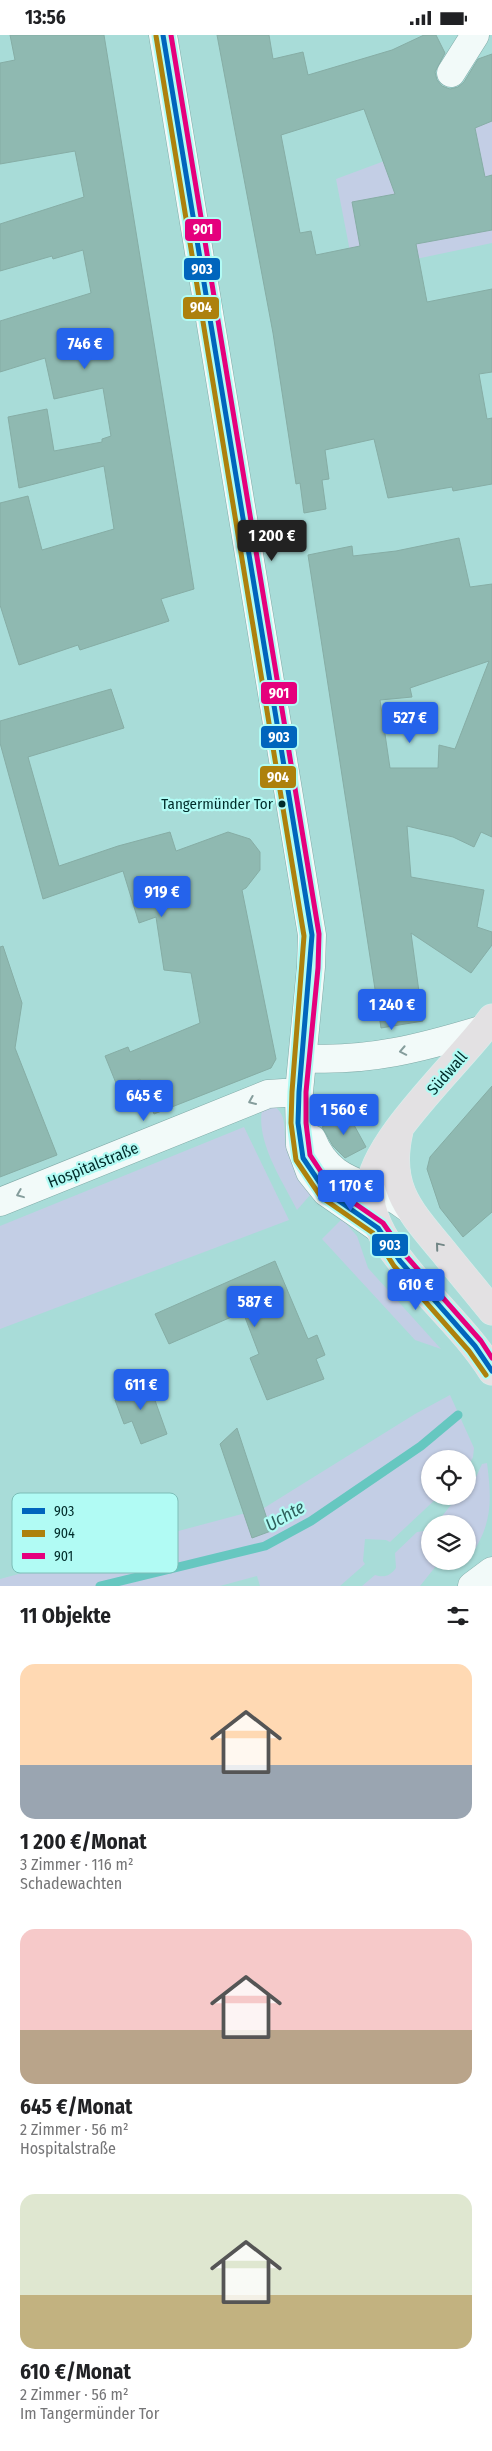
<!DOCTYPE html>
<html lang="de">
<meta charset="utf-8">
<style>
body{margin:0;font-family:"Fira Sans Condensed",sans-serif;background:#f2f2f2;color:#202124;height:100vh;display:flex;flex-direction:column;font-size:19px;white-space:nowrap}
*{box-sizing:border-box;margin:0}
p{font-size:16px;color:#757577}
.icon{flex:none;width:28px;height:28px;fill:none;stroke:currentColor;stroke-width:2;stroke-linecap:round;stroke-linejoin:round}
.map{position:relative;height:1551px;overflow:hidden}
.details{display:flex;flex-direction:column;background:#fff;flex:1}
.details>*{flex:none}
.tools{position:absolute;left:421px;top:1415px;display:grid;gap:10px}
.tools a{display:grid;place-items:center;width:55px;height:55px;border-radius:50%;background:#fff;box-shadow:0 1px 4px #0004;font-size:25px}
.price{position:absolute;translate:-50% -42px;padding:0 11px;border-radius:5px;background:#2563eb;color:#fff;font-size:16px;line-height:32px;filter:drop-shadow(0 1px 2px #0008)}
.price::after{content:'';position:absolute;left:50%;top:30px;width:15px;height:11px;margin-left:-8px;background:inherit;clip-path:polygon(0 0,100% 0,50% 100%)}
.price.current{background:#222;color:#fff}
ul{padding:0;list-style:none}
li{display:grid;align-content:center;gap:10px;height:265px;padding:0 20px}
li span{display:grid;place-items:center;height:155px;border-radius:15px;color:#555}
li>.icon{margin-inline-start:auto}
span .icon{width:90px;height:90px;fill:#fffc;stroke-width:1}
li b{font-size:21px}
h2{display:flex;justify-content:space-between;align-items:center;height:60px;padding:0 20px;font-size:21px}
.status{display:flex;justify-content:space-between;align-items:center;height:35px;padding:0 25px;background:#fff;direction:ltr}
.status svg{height:14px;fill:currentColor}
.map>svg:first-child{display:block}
.green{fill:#c3cee5}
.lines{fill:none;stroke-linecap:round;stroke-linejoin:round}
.stream{stroke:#66c7c0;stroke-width:9}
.building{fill:#8fb9b1;stroke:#86ada5;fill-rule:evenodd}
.minor-casing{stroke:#80aba8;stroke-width:29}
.major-casing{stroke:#d8efed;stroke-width:29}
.minor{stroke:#f2faf9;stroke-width:28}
.major{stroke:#e3e1e3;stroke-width:28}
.bus-1-casing{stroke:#b1fbf4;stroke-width:9}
.bus-2-casing{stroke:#b1fbf4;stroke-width:9}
.bus-3-casing{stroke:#b1fbf4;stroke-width:9}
.bus-1{stroke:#0065bd;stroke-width:5}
.bus-2{stroke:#ad810d;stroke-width:5}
.bus-3{stroke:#e5007d;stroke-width:5}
.oneway{stroke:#859d9c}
.oneway2{stroke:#728686}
.bus-dot{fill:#002c2a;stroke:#b1fbf4;stroke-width:2}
.labels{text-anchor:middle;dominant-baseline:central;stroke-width:4.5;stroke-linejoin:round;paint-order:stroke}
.bus-label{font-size:15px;fill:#002c2a;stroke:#b1fbf4;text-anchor:end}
.street-label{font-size:16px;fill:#002c2a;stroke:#b1fbf4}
.water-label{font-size:18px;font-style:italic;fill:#2f605c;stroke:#b1fbf4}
.key{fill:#b1fbf4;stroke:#7cbdb7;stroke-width:1}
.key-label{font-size:14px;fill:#002c2a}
.line-badge{stroke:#b1fbf4;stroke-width:2}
.badge-label{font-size:14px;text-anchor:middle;font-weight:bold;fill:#fff}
</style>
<div class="status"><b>13:56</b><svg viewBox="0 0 49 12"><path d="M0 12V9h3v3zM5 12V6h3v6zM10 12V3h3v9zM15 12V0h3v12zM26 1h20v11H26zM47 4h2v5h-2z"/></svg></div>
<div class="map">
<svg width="492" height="1551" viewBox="0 0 492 1551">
<rect width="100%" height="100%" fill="#a8dcd8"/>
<path class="green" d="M492,86V208L354,237L336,144Z
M274,1071C288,1081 283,1095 286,1110C290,1127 302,1143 311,1159L297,1175C283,1147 256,1107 262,1075Z
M244,1092L289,1185L0,1294V1191Z
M342,1184L357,1201L368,1233L441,1314L415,1305L322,1204Z
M450,1360L474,1413L473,1422L468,1432V1424H430V1461H439L390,1507L386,1505L365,1504L363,1526L365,1529L340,1551H260L257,1541L220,1551H0V1544L264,1473L415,1379Z
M487,1428C492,1466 492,1488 472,1519L468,1515V1489H445L443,1480L458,1461H468V1451L476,1442L482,1429Z
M424,1496L430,1498V1526H440L420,1551H362L375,1540C384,1543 390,1541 396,1533L395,1518L417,1497Z"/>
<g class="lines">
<path class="stream" d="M100,1551L265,1511L311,1486L421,1411L458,1380"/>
</g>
<path class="building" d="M10,0H104L194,554L161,564L169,586L80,615L78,610L19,630L0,570V468L28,461L42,515L114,494L104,431L19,453L8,382L47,374L54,416L102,407V404L111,401L103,353L54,364L45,323L0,337V286L91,258L83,215L53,224L52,221L0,236V189L84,162L75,116L0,129V28L15,25Z
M217,0H269L273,24L303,17L308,40L392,15L424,0H436L445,18L435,37L437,45L442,51L450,54L458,52L464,47L478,24L492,19V86L475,93L485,142L492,140V195L416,209L427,267L492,254V337L479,339L487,384L492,383V449L453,456L452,452L388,463L374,404L325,415L329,444L322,445L326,474L304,478L300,448L296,449L273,298ZM364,74L395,159L352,167L360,211L316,220L311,196L300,198L281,100Z
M459,503L470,552L492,549V802L481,797L474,812L453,802L407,791L411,842L484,855L477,892L492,897V910L471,938L411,898L423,986L381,993L308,520L352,511L353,521L396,516ZM489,626L455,714L439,710L438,733H390L380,665L412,662L410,653Z
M111,654L124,693L28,722L59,831L118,811L170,797L176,816L228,797L250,804L260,817V835L246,853L242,855L276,1024L271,1033L154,1079L140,1044L118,1053L105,1021L128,1012L130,1017L200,988L191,938L164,935L156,882L139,888L123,836L43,864L0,708V686Z
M3,911L22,968L15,1013L57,1120L0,1142V912Z
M492,1051V1177L463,1202L440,1173L427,1134L430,1122Z
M348,1079L366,1112L345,1123L333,1111L322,1092Z
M275,1226L308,1304L317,1300L325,1320L316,1324L324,1344L267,1365L250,1323L259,1319L243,1277L169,1309L155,1279Z
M147,1343L167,1399L141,1409L132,1386L124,1389L115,1365L124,1361L120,1352Z
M237,1393L271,1496L252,1503L220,1409Z"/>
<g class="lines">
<defs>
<path id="minor" d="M163,0L312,900L311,932L299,1057L300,1110L310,1137L326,1157L378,1193
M451,38L475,0
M303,1023C369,1027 421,1013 484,994
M312,1104C332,1154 373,1145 408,1173
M0,1167L268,1059L299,1057
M472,1551L492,1536"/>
<path id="major" d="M492,983C462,1025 372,1106 370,1154C369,1181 384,1205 400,1225C429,1264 466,1295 492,1336
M399,1096C386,1152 409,1175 443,1216C459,1236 476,1256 492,1276"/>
</defs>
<use href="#minor" class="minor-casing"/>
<use href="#major" class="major-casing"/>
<use href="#minor" class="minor"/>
<use href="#major" class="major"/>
<defs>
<path id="bus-1" d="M163,0L312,900L299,1057L298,1088L303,1123L326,1157L378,1193L400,1226L475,1311L492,1336"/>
<path id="bus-2" d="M156,1L304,901L292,1057L291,1088L296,1125L321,1162L373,1198L394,1231L469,1316L486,1340"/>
<path id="bus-3" d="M171,0L319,899L318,933L306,1057V1088L310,1120L331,1152L383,1188L406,1221L481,1306L492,1323"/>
</defs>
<use href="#bus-1" class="bus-1-casing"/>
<use href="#bus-2" class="bus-2-casing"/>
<use href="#bus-3" class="bus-3-casing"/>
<use href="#bus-1" class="bus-1"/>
<use href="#bus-2" class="bus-2"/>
<use href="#bus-3" class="bus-3"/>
</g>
<defs><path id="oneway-chevron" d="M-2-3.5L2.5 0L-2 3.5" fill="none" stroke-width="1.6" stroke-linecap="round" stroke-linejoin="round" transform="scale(1.25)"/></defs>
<g class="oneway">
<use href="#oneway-chevron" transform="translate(403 1016) rotate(169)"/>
<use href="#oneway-chevron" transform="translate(252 1066) rotate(157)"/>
<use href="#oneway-chevron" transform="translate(20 1159) rotate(158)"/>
</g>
<use class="oneway2" href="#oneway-chevron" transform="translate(439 1211) rotate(-130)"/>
<circle class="bus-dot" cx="282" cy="769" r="4.5"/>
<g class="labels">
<g class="bus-label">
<text x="273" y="769">Tangermünder Tor</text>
</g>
<g class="street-label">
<text transform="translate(447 1038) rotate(-49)">Südwall</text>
<text transform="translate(93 1130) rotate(-22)">Hospitalstraße</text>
</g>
<g class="water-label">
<text transform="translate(285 1481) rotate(-30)">Uchte</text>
</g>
</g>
<rect x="12" y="1458" width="166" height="80" rx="8" class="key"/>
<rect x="22" y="1473" width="23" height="6" fill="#0065bd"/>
<rect x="22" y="1495" width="23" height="7" fill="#ad810d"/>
<rect x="22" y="1518" width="23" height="6" fill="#e5007d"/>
<g class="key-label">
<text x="54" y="1481">903</text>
<text x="54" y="1503">904</text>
<text x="54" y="1526">901</text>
</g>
<g class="line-badge">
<rect x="184" y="183" width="38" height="24" rx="5" fill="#e5007d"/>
<rect x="183" y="222" width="38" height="24" rx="5" fill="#0065bd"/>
<rect x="182" y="261" width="38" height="24" rx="5" fill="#ad810d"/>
<rect x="260" y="646" width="38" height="24" rx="5" fill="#e5007d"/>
<rect x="260" y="690" width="38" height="24" rx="5" fill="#0065bd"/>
<rect x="259" y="730" width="38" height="24" rx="5" fill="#ad810d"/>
<rect x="371" y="1198" width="38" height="24" rx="5" fill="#0065bd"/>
</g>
<g class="badge-label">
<text x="203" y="199">901</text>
<text x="202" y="239">903</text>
<text x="201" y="277">904</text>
<text x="279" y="663">901</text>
<text x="279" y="707">903</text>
<text x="278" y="747">904</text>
<text x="390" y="1215">903</text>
</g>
</svg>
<div class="tools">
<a><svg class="icon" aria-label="locate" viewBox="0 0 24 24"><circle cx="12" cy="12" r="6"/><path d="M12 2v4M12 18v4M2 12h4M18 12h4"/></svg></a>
<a><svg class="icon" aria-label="layers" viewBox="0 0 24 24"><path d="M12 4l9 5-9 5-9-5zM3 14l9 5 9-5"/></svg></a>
</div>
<b class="price" style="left:85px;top:335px">746 €</b>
<b class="price current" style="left:272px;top:527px">1 200 €</b>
<b class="price" style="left:410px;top:709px">527 €</b>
<b class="price" style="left:162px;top:883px">919 €</b>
<b class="price" style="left:392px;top:996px">1 240 €</b>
<b class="price" style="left:144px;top:1087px">645 €</b>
<b class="price" style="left:344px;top:1101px">1 560 €</b>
<b class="price" style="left:351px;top:1177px">1 170 €</b>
<b class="price" style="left:416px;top:1276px">610 €</b>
<b class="price" style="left:255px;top:1293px">587 €</b>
<b class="price" style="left:141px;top:1376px">611 €</b>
</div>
<section class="details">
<h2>11 Objekte<svg class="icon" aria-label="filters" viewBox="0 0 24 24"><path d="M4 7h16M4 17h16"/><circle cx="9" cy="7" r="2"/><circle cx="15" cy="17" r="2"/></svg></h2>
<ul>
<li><span style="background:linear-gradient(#ffd9b3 65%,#9aa5b1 0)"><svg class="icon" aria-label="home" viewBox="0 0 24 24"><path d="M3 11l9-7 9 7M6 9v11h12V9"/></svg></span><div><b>1 200 €/Monat</b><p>3 Zimmer · 116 m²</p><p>Schadewachten</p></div></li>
<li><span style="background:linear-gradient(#f6c9c9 65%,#b9a48a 0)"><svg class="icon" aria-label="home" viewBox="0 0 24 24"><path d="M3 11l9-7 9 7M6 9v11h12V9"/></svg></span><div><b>645 €/Monat</b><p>2 Zimmer · 56 m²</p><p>Hospitalstraße</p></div></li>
<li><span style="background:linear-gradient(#dfe7d0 65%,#c2b280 0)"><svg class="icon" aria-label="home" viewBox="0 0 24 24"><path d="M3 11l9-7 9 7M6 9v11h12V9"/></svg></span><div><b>610 €/Monat</b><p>2 Zimmer · 56 m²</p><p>Im Tangermünder Tor</p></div></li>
</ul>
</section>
